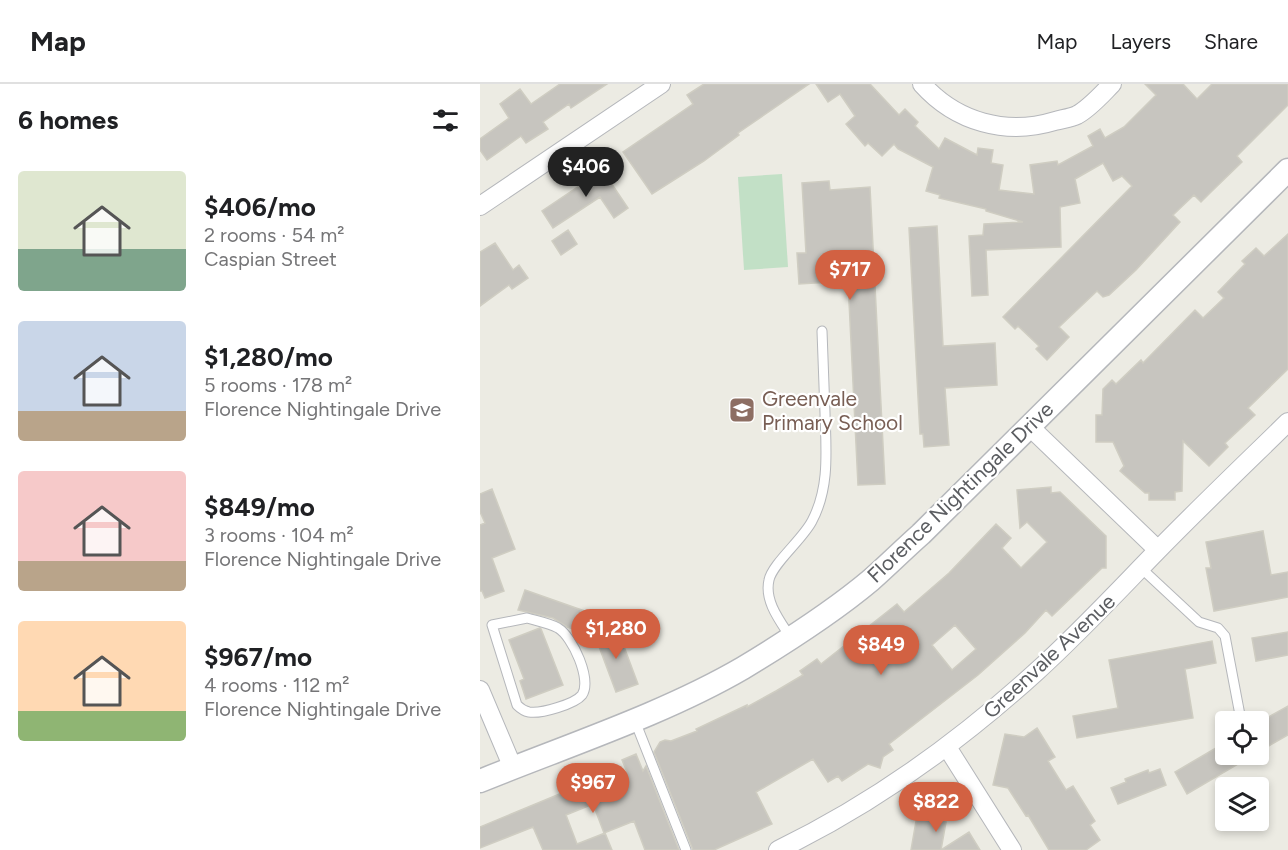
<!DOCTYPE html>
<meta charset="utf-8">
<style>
body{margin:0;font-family:Figtree,sans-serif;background:#f2f2f2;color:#202124;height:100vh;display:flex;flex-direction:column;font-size:22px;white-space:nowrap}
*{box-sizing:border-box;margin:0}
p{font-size:20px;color:#757577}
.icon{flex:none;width:33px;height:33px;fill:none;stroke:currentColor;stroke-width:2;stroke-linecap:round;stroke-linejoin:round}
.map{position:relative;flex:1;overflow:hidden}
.details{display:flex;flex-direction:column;background:#fff;width:480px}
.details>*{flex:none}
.tools{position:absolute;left:735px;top:627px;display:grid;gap:12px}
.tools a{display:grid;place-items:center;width:54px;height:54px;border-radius:6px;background:#fff;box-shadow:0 3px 9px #0003;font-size:30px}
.price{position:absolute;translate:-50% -51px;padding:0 14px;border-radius:21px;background:#d26142;color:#fff;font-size:20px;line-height:39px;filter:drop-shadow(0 2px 3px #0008)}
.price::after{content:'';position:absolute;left:50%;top:36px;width:18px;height:14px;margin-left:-9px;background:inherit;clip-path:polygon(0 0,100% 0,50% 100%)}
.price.selected{background:#222;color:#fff}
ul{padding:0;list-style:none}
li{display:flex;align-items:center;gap:18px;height:150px;padding:0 18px}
li span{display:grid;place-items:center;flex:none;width:168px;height:120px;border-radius:6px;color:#555}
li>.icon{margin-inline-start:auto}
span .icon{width:72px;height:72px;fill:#fffc;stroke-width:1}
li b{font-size:26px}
h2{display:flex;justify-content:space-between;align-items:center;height:72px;padding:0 18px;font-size:26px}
header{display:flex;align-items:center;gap:36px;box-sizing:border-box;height:84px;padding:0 30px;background:#fff;border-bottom:2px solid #e0e0e0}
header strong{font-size:28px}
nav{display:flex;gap:33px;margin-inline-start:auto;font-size:21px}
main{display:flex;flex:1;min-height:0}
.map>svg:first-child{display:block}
.green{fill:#c2e0c6}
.building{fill:#c7c5bf;stroke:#cfcdc2;stroke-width:1.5;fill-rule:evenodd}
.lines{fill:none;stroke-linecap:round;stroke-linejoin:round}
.service-casing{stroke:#b5b7bb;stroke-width:11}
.minor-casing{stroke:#b5b7bb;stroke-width:20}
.tertiary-casing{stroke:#b5b7bb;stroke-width:25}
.service{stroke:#fff;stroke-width:9}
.minor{stroke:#fff;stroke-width:18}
.tertiary{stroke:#fff;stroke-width:22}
.labels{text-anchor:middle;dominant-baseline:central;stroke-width:4.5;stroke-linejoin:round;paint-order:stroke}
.education-label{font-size:21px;fill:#785e54;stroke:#fff;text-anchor:start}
.street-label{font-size:21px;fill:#5b5d61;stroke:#fff}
</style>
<header>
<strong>Map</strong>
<nav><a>Map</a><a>Layers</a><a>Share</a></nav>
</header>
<main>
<section class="details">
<h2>6 homes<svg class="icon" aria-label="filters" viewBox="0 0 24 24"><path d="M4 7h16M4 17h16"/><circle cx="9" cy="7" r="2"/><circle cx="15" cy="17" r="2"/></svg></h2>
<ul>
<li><span style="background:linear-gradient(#dfe7d0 65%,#7fa58c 0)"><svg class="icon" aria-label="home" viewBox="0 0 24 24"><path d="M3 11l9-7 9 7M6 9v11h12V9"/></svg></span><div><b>$406/mo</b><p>2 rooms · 54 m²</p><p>Caspian Street</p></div></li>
<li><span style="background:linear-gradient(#c9d6e8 75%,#b9a48a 0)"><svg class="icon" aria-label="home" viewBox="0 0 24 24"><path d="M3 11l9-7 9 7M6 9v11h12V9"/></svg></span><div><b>$1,280/mo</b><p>5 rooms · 178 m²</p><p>Florence Nightingale Drive</p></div></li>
<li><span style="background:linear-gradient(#f6c9c9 75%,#b9a48a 0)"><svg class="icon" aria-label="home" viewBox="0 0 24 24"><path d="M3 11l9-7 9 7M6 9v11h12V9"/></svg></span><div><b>$849/mo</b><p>3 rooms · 104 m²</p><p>Florence Nightingale Drive</p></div></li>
<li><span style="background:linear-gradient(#ffd9b3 75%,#8fb573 0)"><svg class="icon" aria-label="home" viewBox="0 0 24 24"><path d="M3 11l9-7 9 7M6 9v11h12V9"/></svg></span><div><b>$967/mo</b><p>4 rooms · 112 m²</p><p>Florence Nightingale Drive</p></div></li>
</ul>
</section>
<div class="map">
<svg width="808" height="766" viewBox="0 0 808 766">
<rect width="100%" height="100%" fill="#ecebe3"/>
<path class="green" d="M302,90L308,183L264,186L258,93Z"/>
<path class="building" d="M80,0H127L91,24L89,20L63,38L68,45L46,59L41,52L7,76L0,66V55L29,34L20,20L40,5L51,20Z
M224,0H329L258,49L259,51L224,77L172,110L143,68L213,20L207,11Z
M336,0H390L419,31L425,25L438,38L435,42L459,65L465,54L497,71L498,64L513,66L511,79L523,81L519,106L554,110L550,81L577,77L578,81L613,62L608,52L620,45L625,54L644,43L676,11L665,0H703L717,15L732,0H808V21L757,72L762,78L731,108L721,118L714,111L693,131L700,138L656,186L629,211L623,213L617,207L579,243L589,253L567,276L556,265L559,262L538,242L535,245L523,233L652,102L642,92L633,97L623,79L595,95L600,119L580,123L581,163L506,166L508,211L492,212L489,152L503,151L504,140L543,138L506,127V125L459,114L460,111L446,107L453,83L418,65L414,60L402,72L388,59L385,62L366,40L375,32L360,10L348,18Z
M119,81L148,124L134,134L120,113L73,144L62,127L108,96L105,90Z
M349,97L350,106L390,103L405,400L378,401L368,197L319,200L317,169H326L322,99Z
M457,142L463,262L515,259L517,301L465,304L469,361L444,363L443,350H440L429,144Z
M88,146L97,160L81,171L72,157Z
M808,150V285L768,324L775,331L745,359L748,363L729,382L703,357L702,407L695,408V416H669V409H665L640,387L644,382L633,358H616V331H622L623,305L632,296L636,300L661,276L663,279L715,226L723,234L744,214L738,208L765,180L762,177L776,164L784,172Z
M15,159L33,186L39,181L48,194L32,205L29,201L0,222V168Z
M571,403V409L580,408L626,452V484H622L572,532L566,526L545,549L498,591L409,660L413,666L403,673L400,684L388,680L362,697L358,692L348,698L333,675L276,708L292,740L234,766H213L174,668L180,658L185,656L191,657L217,647L216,645L267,621V623L296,607L323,591L320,587L337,575L341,580L417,520L424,528L469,489L516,440L531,454L522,464L541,484L567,458L547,438L540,444L537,406ZM475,541L496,565L472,586L452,561Z
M12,405L35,465L12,474L24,507L5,514L2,507H0V441L5,439L0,428V410Z
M783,447L791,491L808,488V513L734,527L726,484H731L726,458Z
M45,506L116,531L109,550L87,543L73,534L38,526Z
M60,544L61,545L83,601L46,615L40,597L44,595L29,556Z
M137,544L158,600L136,608L115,552Z
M808,548V571L776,577L772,554Z
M732,557L736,579L705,585L713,634L597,654L593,632L638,624L629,576Z
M808,622V651L778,668V639Z
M557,644L575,673L568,677L586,706L593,702L615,737L610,741L620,756L606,766H569L548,731L546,732L528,704L513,701L525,650L544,653Z
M746,658V670H775L707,710L695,688Z
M156,670L163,687L166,682L199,766H165L154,737L124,749L113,720L86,731L97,760L125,749L132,766H63L53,743L0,764V743L118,694L119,698L147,688L142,676Z
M680,685L686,701L638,720L631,704L646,698L645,695L668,686L669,689Z
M439,720L457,723L455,736L466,738L461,766L489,748L500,766H431Z"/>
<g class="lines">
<defs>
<path id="service" d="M661,484L719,538L738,544L745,552L760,631
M47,534C57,537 69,539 78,544C93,553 112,596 102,611C95,620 61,630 49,628C44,627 41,625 37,621L12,541Z
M311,554C300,537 284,517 289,496C292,480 323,455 332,437C350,403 346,366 345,329C344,302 343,274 342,247
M155,637L206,766"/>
<path id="minor" d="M442,0C476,38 526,52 575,37C582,35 591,34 597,31C610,24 622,10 632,0
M0,122L181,0
M549,342L678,466
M0,606L33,684
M467,663L532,766
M298,766C393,720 478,659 556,588C599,549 638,507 678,466C721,422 765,380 808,338"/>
<path id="tertiary" d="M0,697C86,662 184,630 263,584C306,558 353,528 391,496C408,481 424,465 441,450L808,86"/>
</defs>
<use href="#service" class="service-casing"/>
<use href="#minor" class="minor-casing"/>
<use href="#tertiary" class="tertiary-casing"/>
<use href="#service" class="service"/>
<use href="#minor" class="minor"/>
<use href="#tertiary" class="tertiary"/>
</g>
<defs>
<symbol id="school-square" viewBox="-11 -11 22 22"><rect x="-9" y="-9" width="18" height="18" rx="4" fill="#8d6e63" stroke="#fff"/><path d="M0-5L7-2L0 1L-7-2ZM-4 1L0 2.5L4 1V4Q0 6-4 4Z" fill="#fff"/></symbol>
</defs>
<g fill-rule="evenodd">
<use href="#school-square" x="247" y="311" width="30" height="30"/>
</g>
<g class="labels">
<g class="education-label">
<text x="282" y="314">Greenvale<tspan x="282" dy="24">Primary School</tspan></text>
</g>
<g class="street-label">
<text transform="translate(480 408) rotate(-44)">Florence Nightingale Drive</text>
<text transform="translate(569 572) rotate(-43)">Greenvale Avenue</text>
</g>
</g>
</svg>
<div class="tools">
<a><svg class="icon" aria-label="locate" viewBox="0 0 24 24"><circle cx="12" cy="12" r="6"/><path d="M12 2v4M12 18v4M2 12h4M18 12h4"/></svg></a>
<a><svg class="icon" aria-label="layers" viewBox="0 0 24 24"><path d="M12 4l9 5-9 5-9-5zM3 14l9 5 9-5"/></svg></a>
</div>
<b class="price selected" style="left:106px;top:114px">$406</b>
<b class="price" style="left:370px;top:217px">$717</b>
<b class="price" style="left:136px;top:576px">$1,280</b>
<b class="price" style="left:401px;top:592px">$849</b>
<b class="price" style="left:113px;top:730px">$967</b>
<b class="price" style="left:456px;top:749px">$822</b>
</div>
</main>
